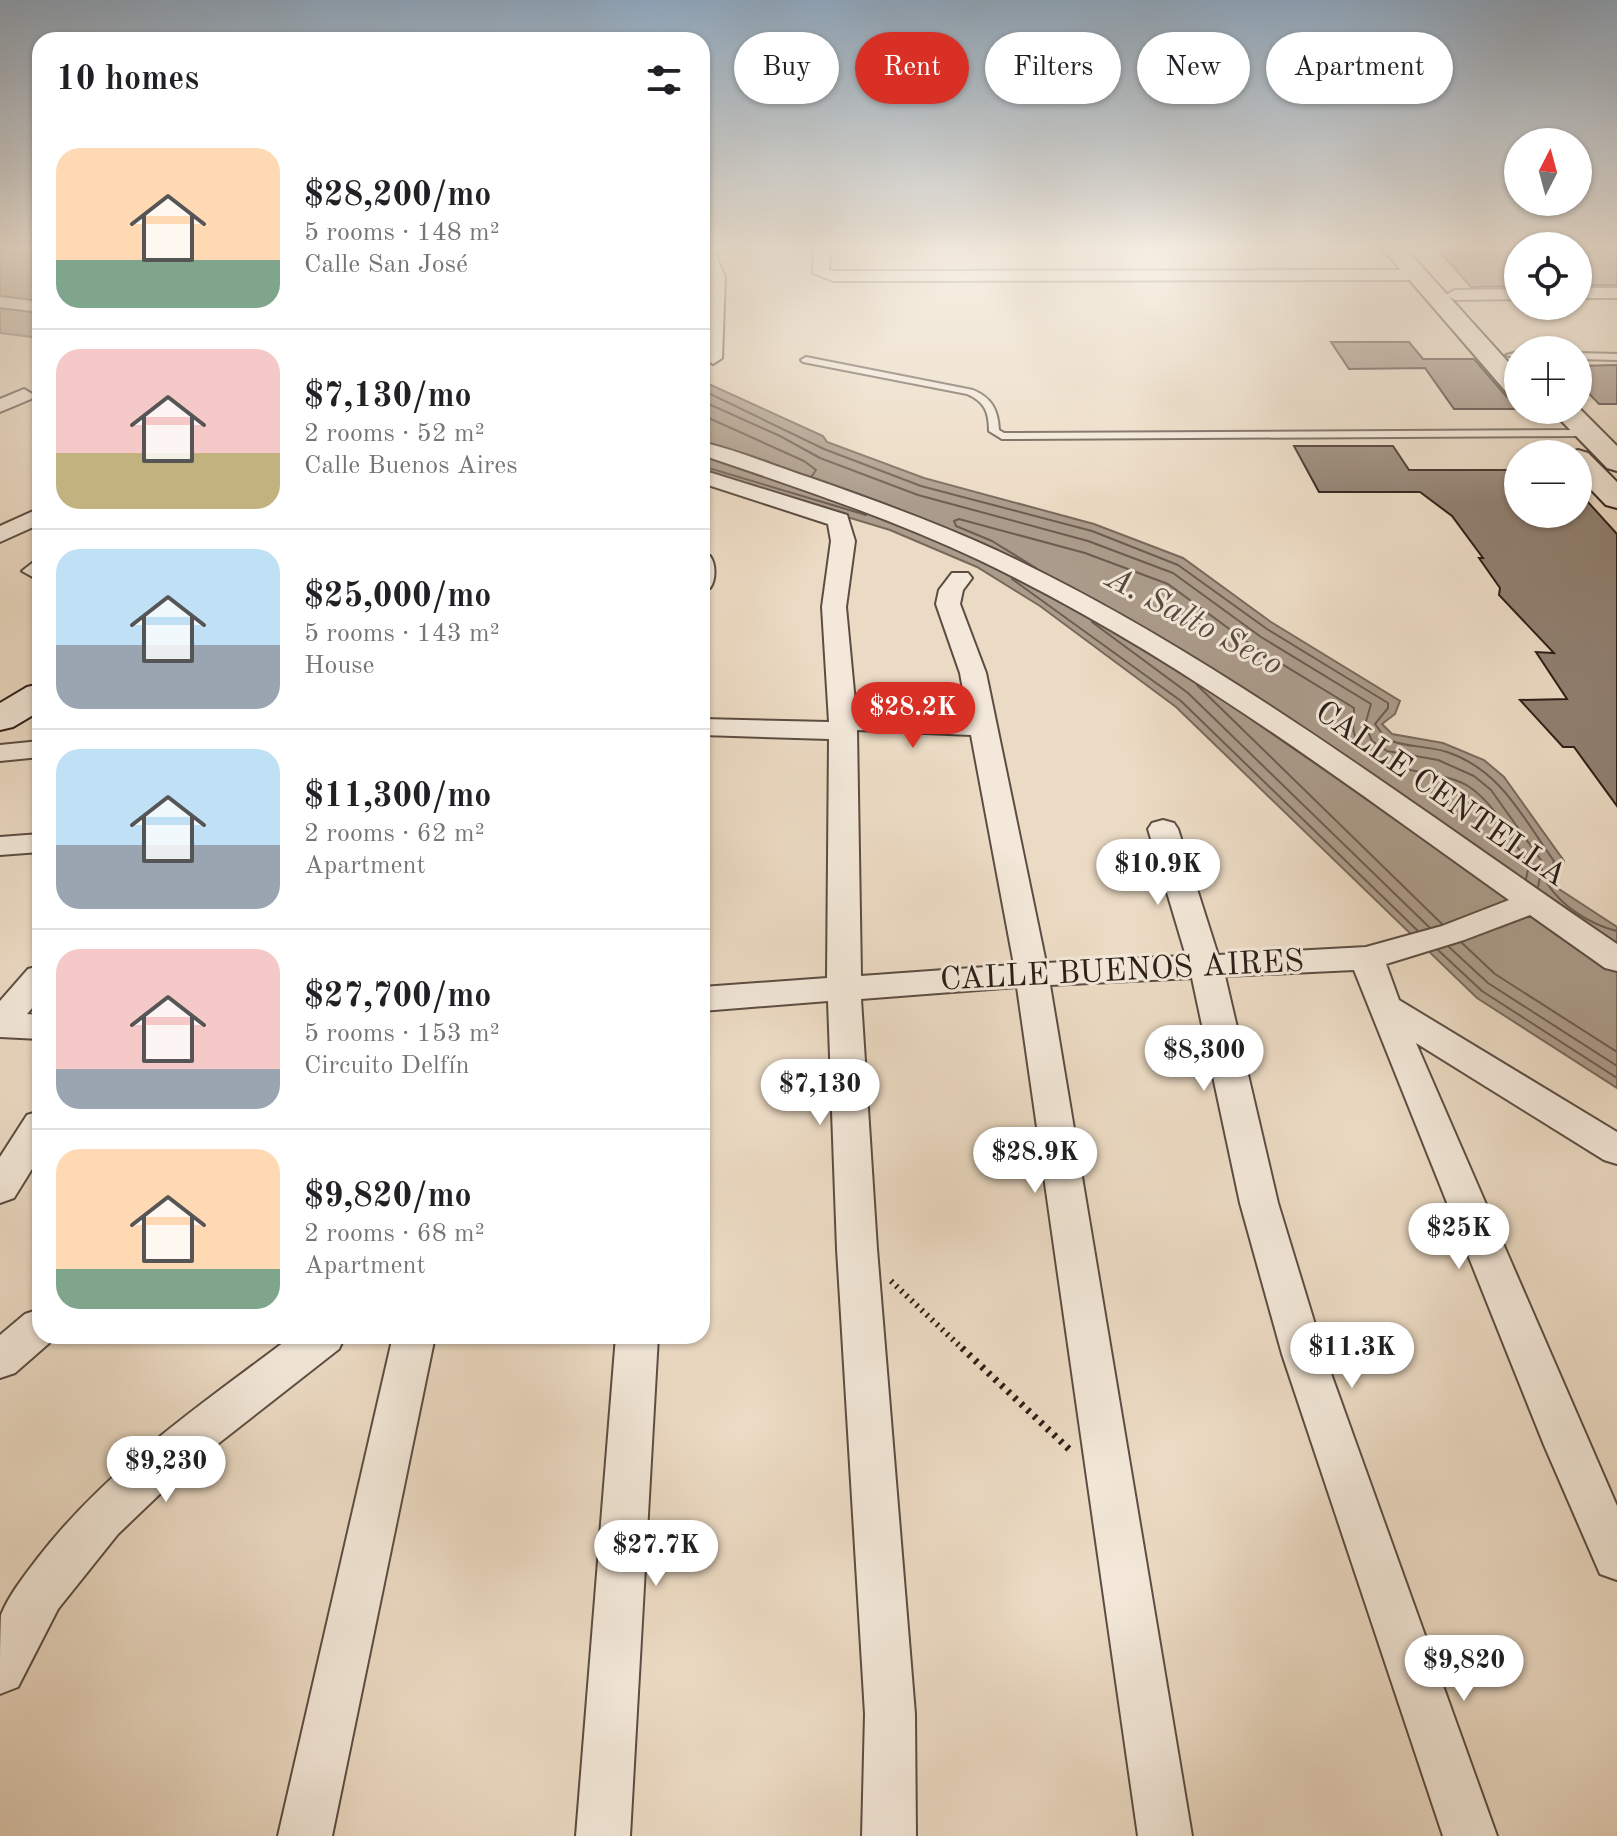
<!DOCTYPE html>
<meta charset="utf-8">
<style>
body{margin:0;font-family:"Old Standard TT",serif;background:#f2f2f2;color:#202124;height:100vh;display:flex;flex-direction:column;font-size:30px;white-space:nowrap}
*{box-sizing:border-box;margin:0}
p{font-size:26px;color:#757577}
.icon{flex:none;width:44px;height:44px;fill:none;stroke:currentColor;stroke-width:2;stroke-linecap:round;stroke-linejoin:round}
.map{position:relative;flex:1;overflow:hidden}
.side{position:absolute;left:32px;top:32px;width:678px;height:1312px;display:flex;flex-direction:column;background:#fff;border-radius:24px;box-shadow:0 2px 6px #0004}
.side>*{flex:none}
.banner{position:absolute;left:734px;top:32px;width:760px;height:72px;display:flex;gap:16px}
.needle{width:52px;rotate:6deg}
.tools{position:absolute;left:1504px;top:128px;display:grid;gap:16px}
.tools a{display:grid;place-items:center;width:88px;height:88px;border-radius:50%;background:#fff;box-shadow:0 2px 6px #0004;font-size:40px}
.price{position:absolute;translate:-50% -68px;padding:0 18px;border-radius:28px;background:#fff;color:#222;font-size:26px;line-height:52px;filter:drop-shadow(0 2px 4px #0008)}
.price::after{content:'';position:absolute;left:50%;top:48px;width:24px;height:18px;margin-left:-12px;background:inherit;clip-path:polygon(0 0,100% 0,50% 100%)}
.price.current{background:#d93025;color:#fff}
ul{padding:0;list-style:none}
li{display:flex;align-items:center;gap:24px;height:200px;padding:0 24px}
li+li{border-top:2px solid #e0e0e0}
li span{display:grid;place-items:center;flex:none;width:224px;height:160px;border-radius:24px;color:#555}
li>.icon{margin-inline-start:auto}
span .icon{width:96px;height:96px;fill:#fffc;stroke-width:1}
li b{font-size:34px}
h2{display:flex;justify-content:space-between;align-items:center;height:96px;padding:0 24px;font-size:34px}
.chip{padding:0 28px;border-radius:36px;background:#fff;box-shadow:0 2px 6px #0004;font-size:28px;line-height:72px}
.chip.current{background:#d93025;color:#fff}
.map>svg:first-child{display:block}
.water{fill:#ab9b8a;stroke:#78695c;stroke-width:2}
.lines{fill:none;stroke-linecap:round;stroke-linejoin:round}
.shore{stroke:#6c5c51;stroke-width:2}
.building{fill:#908071;stroke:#2c1e18;stroke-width:2}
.lane-casing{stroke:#5c4d43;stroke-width:4}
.street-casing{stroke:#5c4d43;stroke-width:4}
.secondary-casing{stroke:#2c1e18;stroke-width:4}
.path-far1{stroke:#2c1e18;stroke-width:6;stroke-dasharray:2 5;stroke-linecap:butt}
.path{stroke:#2c1e18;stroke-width:7;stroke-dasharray:3 6;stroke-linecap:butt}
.lane{fill:#f3e8d9;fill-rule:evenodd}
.street{fill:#f3e8d9;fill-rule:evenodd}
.secondary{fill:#f3e8d9;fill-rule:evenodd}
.labels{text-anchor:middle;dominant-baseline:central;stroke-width:6;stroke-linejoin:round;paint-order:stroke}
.street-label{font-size:32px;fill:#2c1e18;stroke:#f3e8d9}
.water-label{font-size:34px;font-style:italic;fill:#584a40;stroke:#f3e8d9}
</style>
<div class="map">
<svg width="1617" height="1836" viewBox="0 0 1617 1836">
<rect width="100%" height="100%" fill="#ecdbc4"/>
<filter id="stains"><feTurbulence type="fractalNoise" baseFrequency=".0025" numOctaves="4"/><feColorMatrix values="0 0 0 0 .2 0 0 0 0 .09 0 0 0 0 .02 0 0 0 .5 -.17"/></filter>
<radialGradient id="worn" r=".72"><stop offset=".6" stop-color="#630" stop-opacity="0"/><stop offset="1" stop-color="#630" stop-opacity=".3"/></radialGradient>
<path class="water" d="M0,248H40V338L0,333Z
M702,381L823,436L827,442L924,478L1094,524L1183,558L1271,622L1400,701L1395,714L1382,724L1392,734L1443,743L1484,760L1504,777L1564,861L1555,883L1559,889L1617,927V1088L1477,998L1176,707L1040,606L977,567L890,530L702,473Z"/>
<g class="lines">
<path class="shore" d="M702,390L824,449L921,486L1092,531L1178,565L1267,629L1388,703V708L1375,724L1386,739C1405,748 1426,745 1447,752C1501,770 1523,818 1554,861L1547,883C1561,906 1591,925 1617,931
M702,401L780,436L820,458L918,495L1088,541L1173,573L1261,637L1371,704L1365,725L1372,741L1387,751L1438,760L1474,776L1491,790L1543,863L1538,887
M702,415L804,461L816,470L812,476
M702,466L866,515
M1036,568L992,541L956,526L954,521L959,519L1085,553L1168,584L1254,647L1354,708C1354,716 1352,725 1354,733C1367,778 1436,766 1468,786C1496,804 1511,839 1529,865L1526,879
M1012,579L1181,701L1418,931
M1092,622L1188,693L1429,927
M1197,685L1442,924
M1462,943L1495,974L1617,1052
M1449,947L1488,983L1617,1066
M1438,950L1482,991L1617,1078"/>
</g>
<path class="building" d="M1578,251H1617V285H1578Z
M1518,252V286L1471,287L1441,253Z
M1331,342H1409L1423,359H1474L1507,397L1515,399L1518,409H1454L1425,368L1349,369Z
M1617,365V404H1599L1578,382V366Z
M1294,446H1393L1409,470H1518V514H1578V491L1617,534V806L1574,747H1563L1520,700L1567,699L1536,652L1554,653L1499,595L1500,588L1479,558H1483L1452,516L1420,492H1319Z"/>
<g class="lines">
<defs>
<path id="lane" d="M1518,352V358L1506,355Z
M1578,353L1617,354V360L1578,359Z
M806,357L973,390C992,398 998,410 999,430L1004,433L1589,430L1594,433L1589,436L1002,439L989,431C989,412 985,402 967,394L803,362L801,360Z
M40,557V567L36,570L40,572V581L22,571Z"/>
<path id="street" d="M702,248L713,249L725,277L722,358L713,364L704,358L709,277L702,260Z
M814,248H830L829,270L833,271L1418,270L1426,275L1418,280L833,281L813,273Z
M1578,288H1617V298H1578Z
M1518,289V299L1455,300L1446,295L1455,290Z
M0,297L40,302V312L0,307Z
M24,389L34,395L31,399L0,412V399Z
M702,442C739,451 775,466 811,478C874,500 937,523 998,551C1219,655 1416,808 1617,944V971L1605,968L1530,915L1464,940L1386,964L1399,1000L1617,1132V1164L1604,1160L1416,1043L1617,1506V1580L1600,1574L1544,1445L1354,970L1225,976L1278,1203L1324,1354L1497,1836H1443L1282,1354L1240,1203L1192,978L1050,985L1192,1836H1138L1017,987L861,999L877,1249L915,1714L916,1836H862L865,1714L837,1249L828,1001L702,1011V987L827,978L829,739L702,735V719L829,722L822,607L831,541L828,524L702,483V470L847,515L855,541L846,607L856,713L968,718L960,673L936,604L939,590L952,573H968L972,578L963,590L960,604L986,673L1046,963L1186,956L1148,829L1152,823L1163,820L1174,823L1178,829L1218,955L1366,947L1442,926L1509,900C1339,779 1169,650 979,560C890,518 796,487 702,455ZM857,730L971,735L1014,965L861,976Z
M40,508V524L0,542V526Z
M702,554L710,556C716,564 716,580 710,588L702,590Z
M40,741V757L0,761V745Z
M40,834V852L0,855V837Z
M40,966V999L27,1014L40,1015V1039L0,1037V1001L28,969Z
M40,1111V1156L14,1198L0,1203V1157L27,1115Z
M40,1309V1336H56L55,1338L15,1373L0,1378V1335L25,1314Z
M292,1336H345L339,1349L187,1468L118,1534L58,1609L18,1687L0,1694C0,1674 0,1633 1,1615C9,1595 24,1576 37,1559C107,1468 202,1404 292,1336Z
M393,1336H435L332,1836H278Z
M616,1336H658L630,1836H576Z"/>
<path id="secondary" d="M702,248H722L710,261L702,263Z
M1382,248H1405L1518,373V397L1509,395Z
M1578,407L1617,446V471L1607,468L1551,410H1578Z
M1578,450L1588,453L1617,482V508L1606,505L1578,476V454H1567Z
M40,684V711L13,727L0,730V703L27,687Z"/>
</defs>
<use href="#lane" class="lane-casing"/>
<use href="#street" class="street-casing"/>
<use href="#secondary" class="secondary-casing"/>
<path class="path-far1" d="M891,1281L964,1350"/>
<path class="path" d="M962,1348L1070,1450"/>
<use href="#lane" class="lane"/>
<use href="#street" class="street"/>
<use href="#secondary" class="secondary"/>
</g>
<linearGradient id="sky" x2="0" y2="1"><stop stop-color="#8faac2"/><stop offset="0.49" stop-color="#f6efe4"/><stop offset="1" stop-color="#f6efe4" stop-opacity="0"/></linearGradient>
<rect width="1617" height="505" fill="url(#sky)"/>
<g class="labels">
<g class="street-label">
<text transform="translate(1440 795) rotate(35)">CALLE CENTELLA</text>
<text transform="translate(1122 972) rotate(-3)">CALLE BUENOS AIRES</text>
</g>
<g class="water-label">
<text transform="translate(1194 622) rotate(28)">A. Salto Seco</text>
</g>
</g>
<rect width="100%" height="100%" filter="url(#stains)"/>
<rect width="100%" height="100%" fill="url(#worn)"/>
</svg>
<div class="tools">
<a><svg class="needle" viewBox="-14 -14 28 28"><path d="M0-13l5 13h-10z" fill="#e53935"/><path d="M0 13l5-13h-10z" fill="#757577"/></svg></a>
<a><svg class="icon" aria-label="locate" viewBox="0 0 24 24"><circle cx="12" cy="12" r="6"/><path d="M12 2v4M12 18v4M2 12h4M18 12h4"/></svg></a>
<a>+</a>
<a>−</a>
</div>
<b class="price current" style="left:913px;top:750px">$28.2K</b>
<b class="price" style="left:1158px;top:907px">$10.9K</b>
<b class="price" style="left:1204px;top:1093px">$8,300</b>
<b class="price" style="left:820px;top:1127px">$7,130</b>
<b class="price" style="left:1035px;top:1195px">$28.9K</b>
<b class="price" style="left:1459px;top:1271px">$25K</b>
<b class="price" style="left:1352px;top:1390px">$11.3K</b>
<b class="price" style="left:166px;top:1504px">$9,230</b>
<b class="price" style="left:656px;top:1588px">$27.7K</b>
<b class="price" style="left:1464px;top:1703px">$9,820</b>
<div class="banner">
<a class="chip">Buy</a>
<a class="chip current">Rent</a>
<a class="chip">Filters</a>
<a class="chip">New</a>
<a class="chip">Apartment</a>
</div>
<section class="side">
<h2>10 homes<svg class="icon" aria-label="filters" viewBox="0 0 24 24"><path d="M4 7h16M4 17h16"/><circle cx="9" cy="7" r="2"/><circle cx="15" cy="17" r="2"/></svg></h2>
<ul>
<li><span style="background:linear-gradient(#ffd9b3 70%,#7fa58c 0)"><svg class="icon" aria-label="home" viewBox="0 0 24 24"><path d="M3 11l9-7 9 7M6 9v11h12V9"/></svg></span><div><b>$28,200/mo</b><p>5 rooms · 148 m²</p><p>Calle San José</p></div></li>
<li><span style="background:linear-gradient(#f6c9c9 65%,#c2b280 0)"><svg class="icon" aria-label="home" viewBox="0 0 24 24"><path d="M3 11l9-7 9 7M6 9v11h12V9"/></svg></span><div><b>$7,130/mo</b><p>2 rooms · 52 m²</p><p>Calle Buenos Aires</p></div></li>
<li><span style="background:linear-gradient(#bfe0f5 60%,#9aa5b1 0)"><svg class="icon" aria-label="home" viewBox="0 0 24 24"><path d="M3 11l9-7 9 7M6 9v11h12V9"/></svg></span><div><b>$25,000/mo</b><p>5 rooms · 143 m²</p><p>House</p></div></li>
<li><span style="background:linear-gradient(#bfe0f5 60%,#9aa5b1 0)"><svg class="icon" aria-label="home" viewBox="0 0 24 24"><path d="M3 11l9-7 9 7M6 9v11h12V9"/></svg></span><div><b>$11,300/mo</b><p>2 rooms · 62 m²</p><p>Apartment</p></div></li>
<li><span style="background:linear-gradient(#f6c9c9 75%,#9aa5b1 0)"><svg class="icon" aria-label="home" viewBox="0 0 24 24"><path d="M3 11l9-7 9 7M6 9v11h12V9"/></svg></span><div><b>$27,700/mo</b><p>5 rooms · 153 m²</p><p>Circuito Delfín</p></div></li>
<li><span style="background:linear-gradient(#ffd9b3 75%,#7fa58c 0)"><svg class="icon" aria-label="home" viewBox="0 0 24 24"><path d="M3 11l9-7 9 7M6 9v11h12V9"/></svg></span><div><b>$9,820/mo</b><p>2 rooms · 68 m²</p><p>Apartment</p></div></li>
</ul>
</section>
</div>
